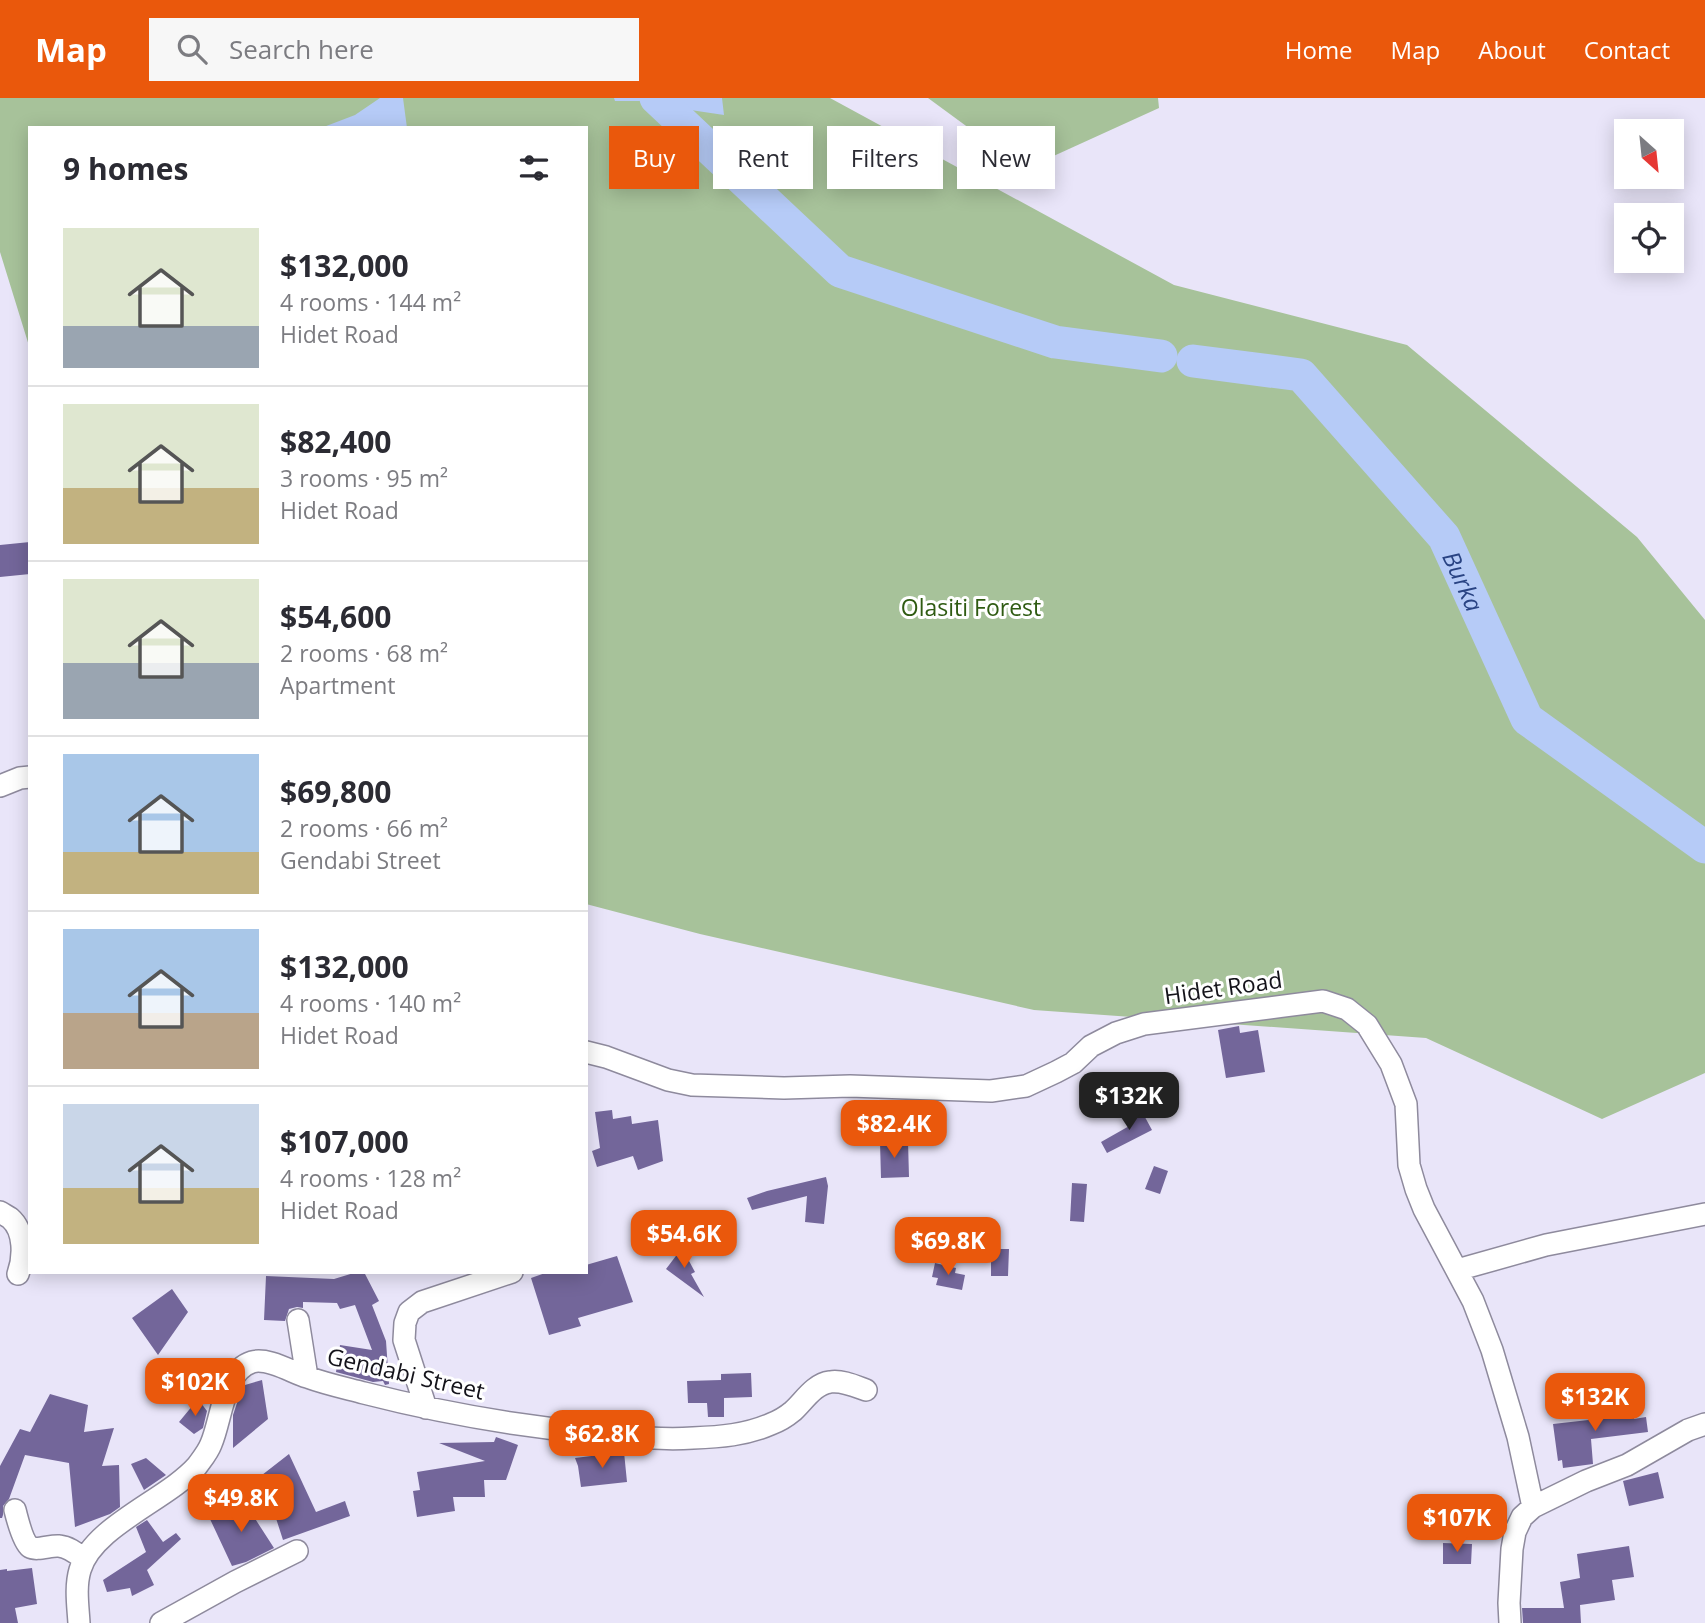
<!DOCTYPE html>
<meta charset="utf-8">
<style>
body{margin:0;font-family:"Open Sans",sans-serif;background:#f7f7f7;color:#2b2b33;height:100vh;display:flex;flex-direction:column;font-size:26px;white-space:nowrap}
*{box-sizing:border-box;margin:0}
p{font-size:23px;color:#7c7c81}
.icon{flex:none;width:38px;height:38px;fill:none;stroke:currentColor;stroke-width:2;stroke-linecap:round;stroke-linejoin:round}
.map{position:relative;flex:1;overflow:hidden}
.drawer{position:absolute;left:28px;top:28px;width:560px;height:1148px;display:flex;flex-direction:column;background:#fff;border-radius:0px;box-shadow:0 4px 18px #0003}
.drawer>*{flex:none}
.banner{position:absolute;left:609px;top:28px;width:665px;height:63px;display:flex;gap:14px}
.needle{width:46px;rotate:153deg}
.buttons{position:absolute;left:1614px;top:21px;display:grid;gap:14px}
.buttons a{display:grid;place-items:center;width:70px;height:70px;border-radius:0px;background:#fff;box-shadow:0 4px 18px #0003;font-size:35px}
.price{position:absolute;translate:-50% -60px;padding:0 16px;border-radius:14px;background:#ea580c;color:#fff;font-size:23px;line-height:46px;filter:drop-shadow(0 2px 4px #0008)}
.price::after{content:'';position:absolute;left:50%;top:42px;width:21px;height:16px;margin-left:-10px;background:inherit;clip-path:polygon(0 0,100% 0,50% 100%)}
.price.current{background:#222;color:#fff}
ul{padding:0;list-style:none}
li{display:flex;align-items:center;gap:21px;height:175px;padding:0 35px}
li+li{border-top:2px solid #e1e1e2}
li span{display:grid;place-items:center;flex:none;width:196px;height:140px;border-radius:0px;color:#555}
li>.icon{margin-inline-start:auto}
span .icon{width:84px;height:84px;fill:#fffc;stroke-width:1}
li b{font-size:30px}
h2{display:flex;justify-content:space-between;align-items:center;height:84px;padding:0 35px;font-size:30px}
.tag{padding:0 24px;border-radius:0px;background:#fff;box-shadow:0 4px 18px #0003;font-size:24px;line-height:63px}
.tag.current{background:#ea580c;color:#fff}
header{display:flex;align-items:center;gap:42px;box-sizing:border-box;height:98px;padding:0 35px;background:#ea580c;color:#fff}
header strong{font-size:33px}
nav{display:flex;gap:38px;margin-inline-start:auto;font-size:24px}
.search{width:490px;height:63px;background:#f7f7f7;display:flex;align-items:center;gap:18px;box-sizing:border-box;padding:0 24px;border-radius:0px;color:#7c7c81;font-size:26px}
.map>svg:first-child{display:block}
.green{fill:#a7c29a}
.water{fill:#b6cbf7}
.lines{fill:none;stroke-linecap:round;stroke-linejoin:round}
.river{stroke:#b6cbf7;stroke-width:33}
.building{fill:#73669a}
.minor-casing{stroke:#8e8a9d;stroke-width:24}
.minor{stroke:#fff;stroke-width:21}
.labels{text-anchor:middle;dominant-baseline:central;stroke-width:6;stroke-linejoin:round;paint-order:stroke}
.park-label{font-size:23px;fill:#2f5b12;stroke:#fff}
.street-label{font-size:23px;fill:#14131a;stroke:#fff}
.water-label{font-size:24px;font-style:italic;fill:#294383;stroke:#fff}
</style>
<header>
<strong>Map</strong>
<div class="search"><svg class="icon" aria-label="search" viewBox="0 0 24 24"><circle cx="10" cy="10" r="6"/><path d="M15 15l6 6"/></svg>Search here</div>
<nav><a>Home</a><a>Map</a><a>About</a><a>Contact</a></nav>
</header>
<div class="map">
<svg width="1705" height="1525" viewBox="0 0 1705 1525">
<rect width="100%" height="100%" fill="#e9e5f9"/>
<path class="green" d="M0,0H830L1174,187L1407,247L1637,439L1705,522V975L1602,1021L1426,940L1034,912L700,836L586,806V30H30V251L0,154Z
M928,0H1158L1159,10L1025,71Z"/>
<path class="water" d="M380,0H403L407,30H321L355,17Z
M614,0H722L724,17L677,10L664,3H615Z"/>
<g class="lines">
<g class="river">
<path d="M656,0L840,173L1055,244L1161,258"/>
<path id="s1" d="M1193,263L1301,277L1444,439L1527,621L1705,749"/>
</g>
</g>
<path class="building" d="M30,444V476L0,479V447Z
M1239,928L1240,935L1258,932L1265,974L1226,980L1218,932Z
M1140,1010L1152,1032L1107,1055L1101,1044L1131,1027L1126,1018Z
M612,1012L613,1021L631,1018L632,1026L658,1022L663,1063L638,1072L633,1058L597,1069L592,1053L600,1050L595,1014Z
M908,1043L909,1079L881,1080L880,1044Z
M1154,1068L1168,1073L1160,1096L1145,1091Z
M826,1079L828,1088L824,1126L805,1124L807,1098L752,1112L747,1100L767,1093Z
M1072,1085L1087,1086L1084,1124L1070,1123Z
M682,1150L695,1174L691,1176L704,1199L666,1171Z
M991,1151H1009L1008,1178H991Z
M617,1158L633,1204L578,1220L581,1228L549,1237L531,1180L548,1174H586V1167Z
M935,1165L956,1170L955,1175L965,1177L962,1192L936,1187L938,1180L932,1179Z
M357,1174H364L379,1203L372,1207L386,1243L389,1286L385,1287L383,1283L373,1284L336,1274L340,1247L372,1252L355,1207L340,1211L337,1205L303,1204V1210L297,1209L289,1211L285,1223L264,1222L266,1178L334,1181Z
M172,1191L188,1214L158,1257L132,1220Z
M751,1275L752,1299L724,1300V1319H708L707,1305H688L687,1283L721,1282V1276Z
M262,1282L268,1321L233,1350V1317L241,1293L245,1287Z
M50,1296L88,1307L84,1334L114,1330L102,1368L119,1367L120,1409L110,1416L75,1429L69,1365L25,1357L9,1401L3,1408V1417L2,1420H0V1368L20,1331L30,1334Z
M1632,1299L1634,1321L1646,1319L1648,1334L1591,1341L1593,1366L1563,1370L1562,1362L1558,1363L1553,1326L1615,1319L1613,1301Z
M198,1301L207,1313L203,1330L194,1336L179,1324Z
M496,1339L518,1347L506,1382H484L485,1399H453L455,1413L417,1419L413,1393L420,1392L417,1374L485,1363L439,1345L494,1344Z
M624,1354L627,1384L581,1389L578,1368L575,1360Z
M289,1356L316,1414L345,1403L350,1418L283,1442L262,1377Z
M146,1360L166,1377L144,1392L131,1366Z
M1658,1374L1664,1400L1629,1408L1623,1383Z
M243,1402L274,1450L246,1464L232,1468L210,1421Z
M147,1422L163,1444L176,1435L181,1441L147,1472L154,1487L132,1498L130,1490L107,1494L103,1482L146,1454L136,1429Z
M1443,1445L1472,1446L1471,1466H1443Z
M1629,1448L1634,1479L1612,1482L1615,1502L1580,1507L1581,1525H1523L1522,1510H1564L1560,1484L1580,1480L1577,1456Z
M32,1470L37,1506L15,1510L18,1525H0V1472L7,1471V1473Z"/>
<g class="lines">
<defs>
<path id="minor" d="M0,688L20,680L30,679
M586,954L606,959L668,982L692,987L784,990L850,988L991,993L1026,988L1056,974L1073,965L1091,948L1116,935L1144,926L1323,903L1347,911L1367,927L1391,966L1406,1006L1409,1067L1416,1091L1424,1111L1473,1203L1492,1252L1518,1339L1533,1409
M0,1114C3,1116 7,1118 10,1120C25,1133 24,1159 18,1176
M1457,1172L1546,1147L1705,1116
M298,1222L307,1279
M426,1310L404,1242L405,1225L409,1214L422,1204L512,1174
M15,1412C17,1420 23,1444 30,1449C37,1453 51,1447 59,1448C69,1449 76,1455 84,1461
M79,1525C78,1508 75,1489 80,1472C93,1428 167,1402 197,1368C202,1361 208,1354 211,1346C222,1321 223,1273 252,1264C268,1259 293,1275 307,1279C326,1286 345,1290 364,1295C442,1315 523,1329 603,1336C633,1339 663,1342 693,1340C720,1339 746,1337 771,1326C779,1323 787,1318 793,1313C804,1303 814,1286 830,1284C842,1282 855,1288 866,1292
M161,1525L235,1484L297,1453
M1510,1525L1509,1505L1512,1451L1515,1434L1522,1419L1533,1409L1586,1383L1627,1367L1688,1332L1705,1326"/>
</defs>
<use href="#minor" class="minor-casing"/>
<use href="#minor" class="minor"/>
</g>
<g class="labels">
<g class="park-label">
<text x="971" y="509">Olasiti Forest</text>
</g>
<g class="street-label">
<text transform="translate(1223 889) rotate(-8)">Hidet Road</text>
<text transform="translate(406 1275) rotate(13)">Gendabi Street</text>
</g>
<g class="water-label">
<text stroke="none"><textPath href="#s1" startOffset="373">Burka</textPath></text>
</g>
</g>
</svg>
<div class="buttons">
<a><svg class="needle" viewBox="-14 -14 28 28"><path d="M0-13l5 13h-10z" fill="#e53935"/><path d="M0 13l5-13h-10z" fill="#7c7c81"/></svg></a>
<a><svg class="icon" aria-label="locate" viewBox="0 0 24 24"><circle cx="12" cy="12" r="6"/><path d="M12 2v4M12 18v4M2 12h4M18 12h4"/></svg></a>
</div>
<b class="price current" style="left:1129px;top:1034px">$132K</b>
<b class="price" style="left:894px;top:1062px">$82.4K</b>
<b class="price" style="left:684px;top:1172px">$54.6K</b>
<b class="price" style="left:948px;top:1179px">$69.8K</b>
<b class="price" style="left:195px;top:1320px">$102K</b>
<b class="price" style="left:1595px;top:1335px">$132K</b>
<b class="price" style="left:602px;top:1372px">$62.8K</b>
<b class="price" style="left:241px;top:1436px">$49.8K</b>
<b class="price" style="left:1457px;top:1456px">$107K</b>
<div class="banner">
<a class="tag current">Buy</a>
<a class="tag">Rent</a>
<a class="tag">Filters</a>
<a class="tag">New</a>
</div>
<section class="drawer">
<h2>9 homes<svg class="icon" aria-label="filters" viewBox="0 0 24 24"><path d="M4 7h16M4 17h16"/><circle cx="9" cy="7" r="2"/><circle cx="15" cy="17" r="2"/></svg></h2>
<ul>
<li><span style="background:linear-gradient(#dfe7d0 70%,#9aa5b1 0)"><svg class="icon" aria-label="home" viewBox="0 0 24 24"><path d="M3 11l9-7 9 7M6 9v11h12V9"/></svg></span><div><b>$132,000</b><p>4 rooms · 144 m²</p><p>Hidet Road</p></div></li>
<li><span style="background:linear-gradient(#dfe7d0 60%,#c2b280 0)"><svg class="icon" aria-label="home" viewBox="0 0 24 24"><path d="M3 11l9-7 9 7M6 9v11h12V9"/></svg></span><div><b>$82,400</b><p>3 rooms · 95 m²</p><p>Hidet Road</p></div></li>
<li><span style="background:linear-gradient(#dfe7d0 60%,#9aa5b1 0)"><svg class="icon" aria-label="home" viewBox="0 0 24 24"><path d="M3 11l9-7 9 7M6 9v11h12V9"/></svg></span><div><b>$54,600</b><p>2 rooms · 68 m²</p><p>Apartment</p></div></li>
<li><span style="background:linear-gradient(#a9c7e8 70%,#c2b280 0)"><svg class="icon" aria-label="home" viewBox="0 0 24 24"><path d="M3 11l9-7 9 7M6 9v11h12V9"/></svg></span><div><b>$69,800</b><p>2 rooms · 66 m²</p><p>Gendabi Street</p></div></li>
<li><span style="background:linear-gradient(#a9c7e8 60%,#b9a48a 0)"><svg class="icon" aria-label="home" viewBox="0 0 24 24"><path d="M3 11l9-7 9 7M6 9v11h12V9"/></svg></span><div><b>$132,000</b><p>4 rooms · 140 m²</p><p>Hidet Road</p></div></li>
<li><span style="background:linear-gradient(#c9d6e8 60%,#c2b280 0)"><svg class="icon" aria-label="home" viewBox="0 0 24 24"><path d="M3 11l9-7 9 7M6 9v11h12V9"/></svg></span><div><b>$107,000</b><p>4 rooms · 128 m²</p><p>Hidet Road</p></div></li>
</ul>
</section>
</div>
